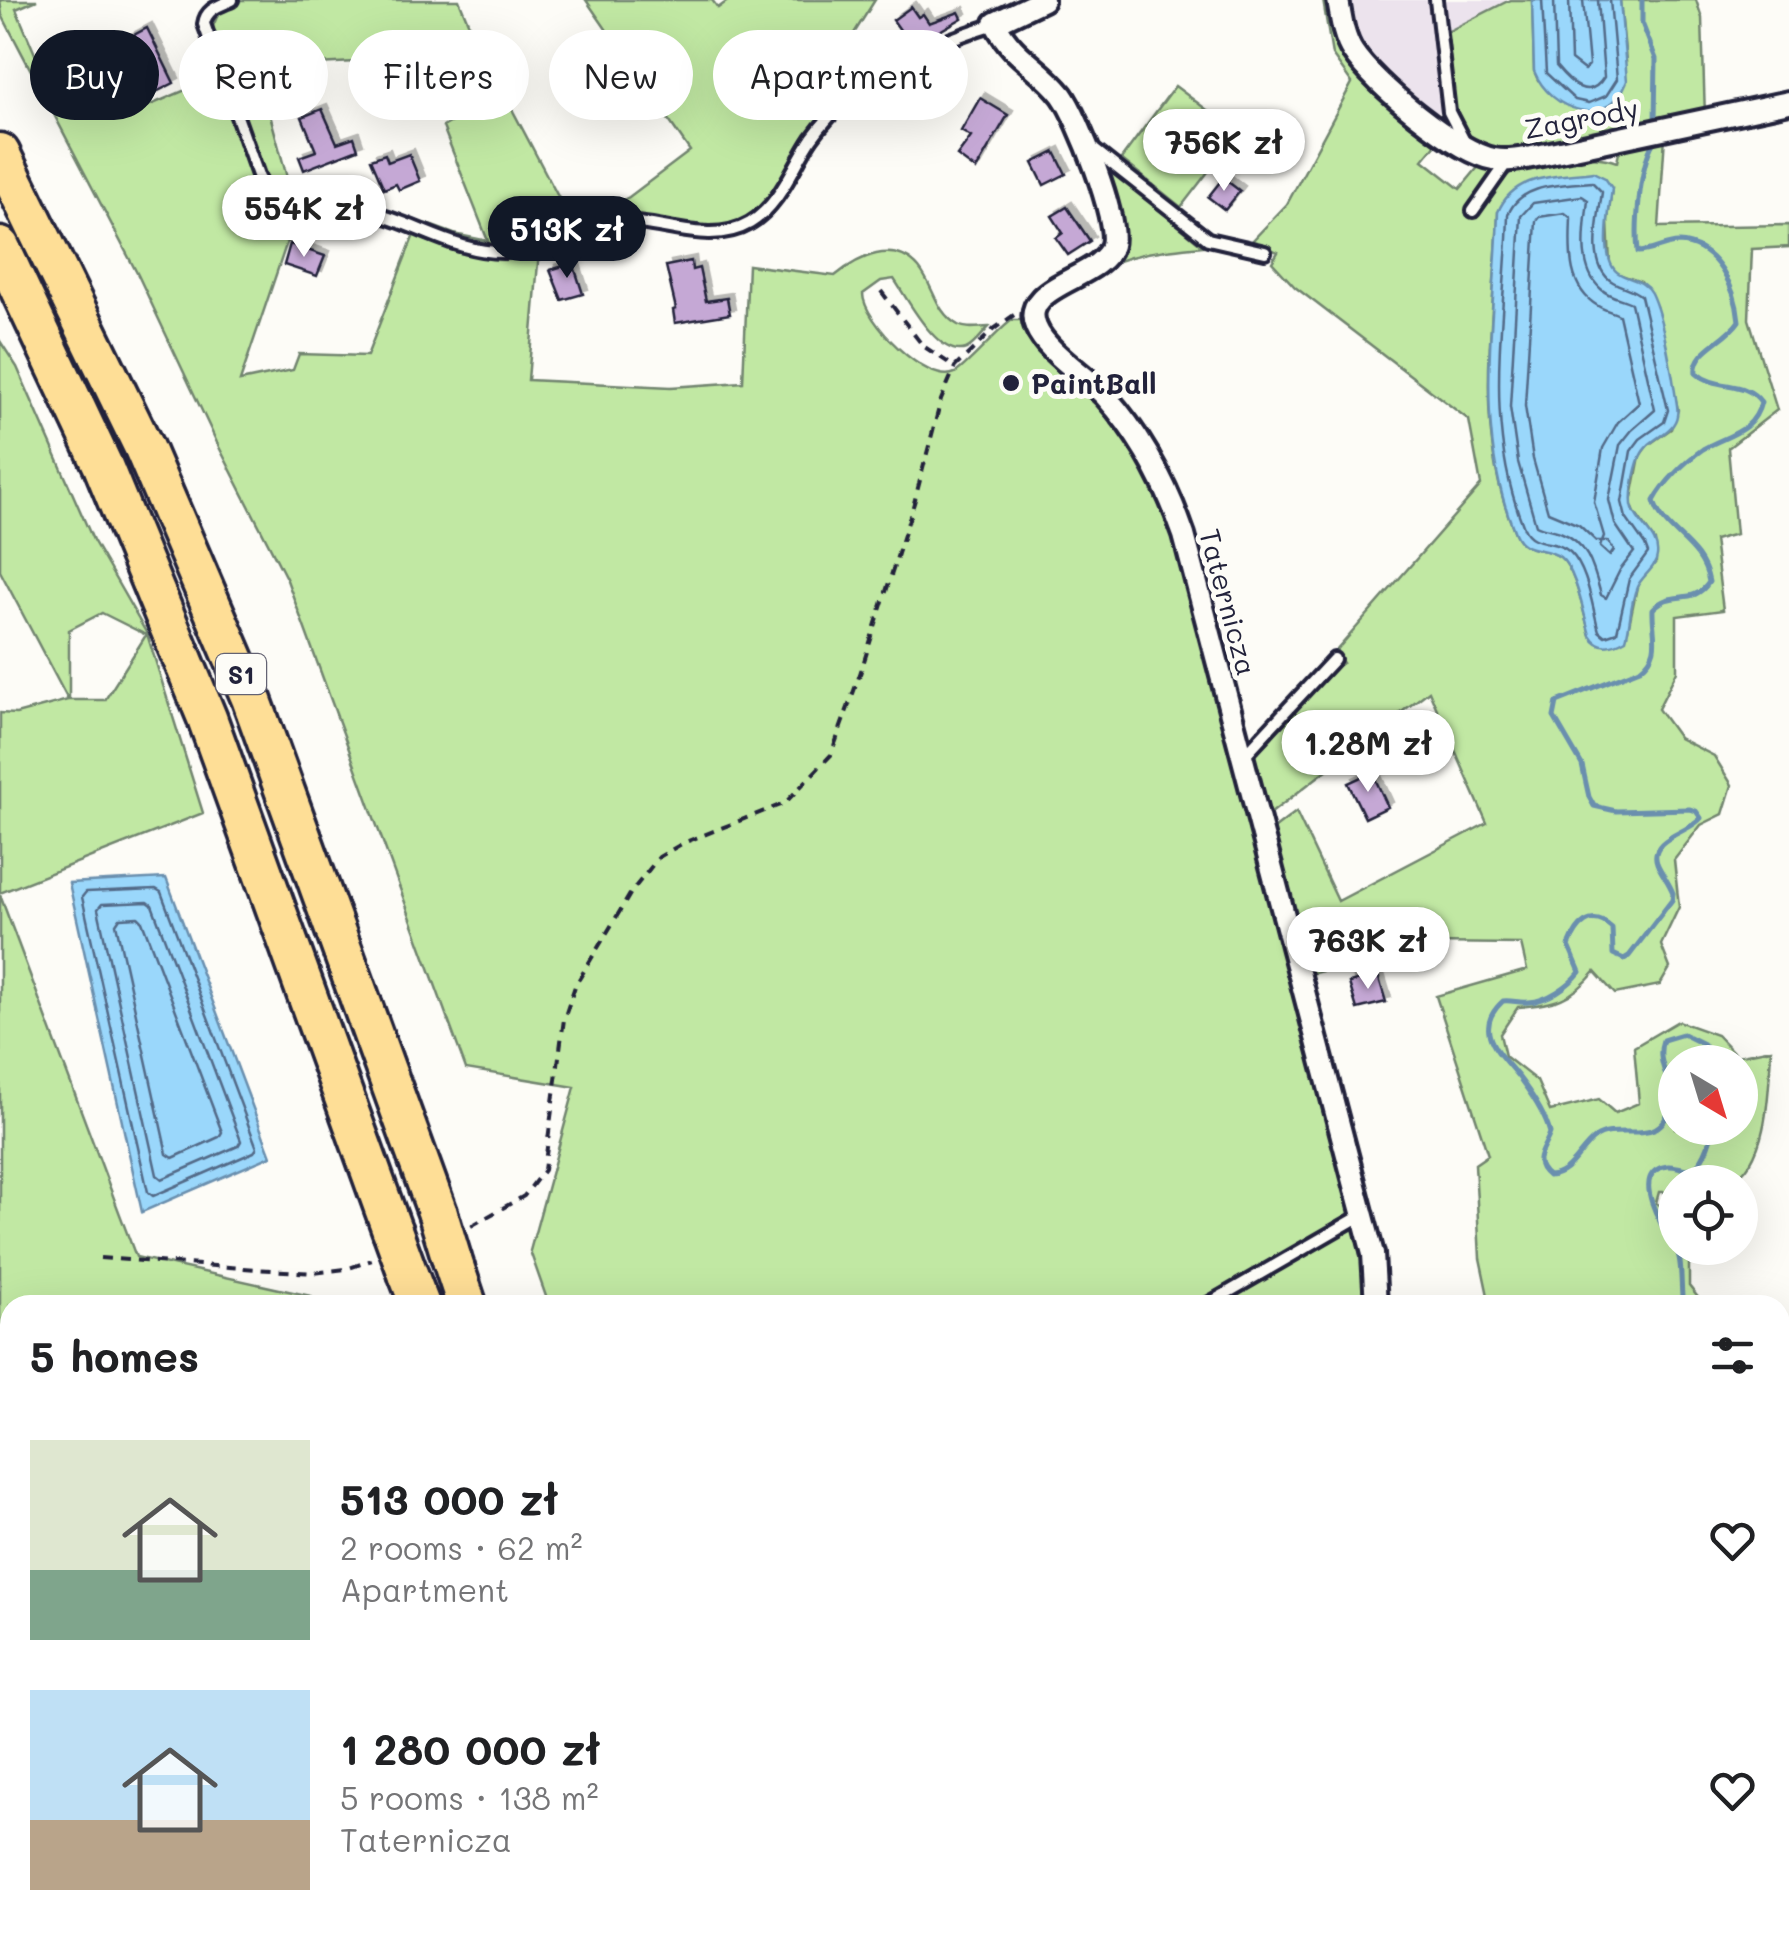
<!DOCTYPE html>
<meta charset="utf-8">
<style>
body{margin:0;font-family:Mali,sans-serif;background:#f2f2f2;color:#202124;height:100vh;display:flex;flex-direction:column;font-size:38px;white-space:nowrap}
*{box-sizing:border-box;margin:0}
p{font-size:32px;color:#757577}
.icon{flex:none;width:55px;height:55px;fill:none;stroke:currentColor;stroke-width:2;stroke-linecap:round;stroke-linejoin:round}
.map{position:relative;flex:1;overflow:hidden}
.drawer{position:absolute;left:0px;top:1295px;width:1790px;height:640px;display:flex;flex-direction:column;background:#fff;border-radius:30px 30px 0 0;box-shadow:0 10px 40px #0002}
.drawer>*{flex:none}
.banner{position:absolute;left:30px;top:30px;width:1000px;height:90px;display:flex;gap:20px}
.needle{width:65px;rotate:142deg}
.buttons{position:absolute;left:1658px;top:1045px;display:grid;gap:20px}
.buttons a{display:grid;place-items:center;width:100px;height:100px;border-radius:50%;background:#fff;box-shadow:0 10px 40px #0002;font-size:50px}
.price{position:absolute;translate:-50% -85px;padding:0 22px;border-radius:35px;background:#fff;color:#222;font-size:32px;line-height:65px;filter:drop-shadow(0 2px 5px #0008)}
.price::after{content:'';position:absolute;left:50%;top:60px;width:30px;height:22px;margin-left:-15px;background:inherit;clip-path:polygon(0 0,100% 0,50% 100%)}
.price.active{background:#111827;color:#fff}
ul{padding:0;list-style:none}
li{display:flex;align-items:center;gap:30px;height:250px;padding:0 30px}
li span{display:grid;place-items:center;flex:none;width:280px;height:200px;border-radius:0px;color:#555}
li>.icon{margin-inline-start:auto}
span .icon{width:120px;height:120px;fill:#fffc;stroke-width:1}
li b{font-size:42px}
h2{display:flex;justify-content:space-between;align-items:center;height:120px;padding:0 30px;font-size:42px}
.pill{padding:0 35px;border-radius:45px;background:#fff;box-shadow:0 10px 40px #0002;font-size:35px;line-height:90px}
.pill.active{background:#111827;color:#fff}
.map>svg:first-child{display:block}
.built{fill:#ece3ed}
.green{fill:#c1e8a3;stroke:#72856f;stroke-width:2.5;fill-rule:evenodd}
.water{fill:#9ad7fb;stroke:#6a8fae;stroke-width:2.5}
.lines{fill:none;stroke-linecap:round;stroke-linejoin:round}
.shore{stroke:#526a88;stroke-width:2.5}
.stream{stroke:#6a8fae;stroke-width:5}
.building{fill:#c5a8d5;stroke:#22223b;stroke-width:2.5;filter:url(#shadow)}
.service-casing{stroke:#22223b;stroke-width:18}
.minor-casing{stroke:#22223b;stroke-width:28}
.motorway-casing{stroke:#22223b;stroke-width:45}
.path{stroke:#22223b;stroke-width:4;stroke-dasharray:10 8;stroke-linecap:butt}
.service{stroke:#fdfcf7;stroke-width:10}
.minor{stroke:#fdfcf7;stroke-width:20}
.motorway{stroke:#fede96;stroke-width:38}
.motorway-bridge-casing{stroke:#22223b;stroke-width:45;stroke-linecap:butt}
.motorway-bridge{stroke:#fede96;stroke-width:38}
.poi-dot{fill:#22223b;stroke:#fdfcf7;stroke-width:4}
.labels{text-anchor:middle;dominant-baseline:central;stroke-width:10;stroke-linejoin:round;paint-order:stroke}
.shield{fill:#fdfcf7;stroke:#646373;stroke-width:2.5}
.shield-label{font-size:25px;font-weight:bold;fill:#22223b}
.street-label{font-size:28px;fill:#22223b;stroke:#fdfcf7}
.poi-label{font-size:28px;font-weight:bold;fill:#22223b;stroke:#fdfcf7;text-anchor:start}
</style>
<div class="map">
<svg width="1789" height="1935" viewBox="0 0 1789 1935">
<defs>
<filter id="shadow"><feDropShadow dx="5" dy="-5" stdDeviation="0" flood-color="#0004"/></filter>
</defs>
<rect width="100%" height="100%" fill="#fdfcf7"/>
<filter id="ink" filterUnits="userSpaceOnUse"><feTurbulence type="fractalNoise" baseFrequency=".01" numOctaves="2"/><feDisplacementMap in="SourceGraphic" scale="20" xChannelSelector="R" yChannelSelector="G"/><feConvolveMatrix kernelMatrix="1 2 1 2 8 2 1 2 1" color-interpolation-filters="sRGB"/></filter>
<g filter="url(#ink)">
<path class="built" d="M1349,0H1510L1448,32L1456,113L1431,112L1386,79L1362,48Z"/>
<path class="green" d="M0,0H37L16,9L54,99L98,81L115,120L216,77L221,79C238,112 241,182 274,202C272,220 271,232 287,242L240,381L293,370L299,354L367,356L415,232L456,247L539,251L528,380L671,387L743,382L748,265L835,276C858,257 894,239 919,268C934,286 935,312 958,325C968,330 979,327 989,327C983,333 974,346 966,349C938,359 907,298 894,279L881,281L863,294C863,320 927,386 955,373C965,368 998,330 1012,320H1027L1102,400L1162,491L1312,1037L1371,1305H549L530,1251L575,1087L466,1069L287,580L219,447L138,275L2,15Z
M240,0H459L473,34L365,82L355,62L257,67L291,192L370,202L368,207C344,205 295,205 276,192C258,180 220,53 213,26L220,10Z
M586,0H712L718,8L729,0H875L848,43L819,70L840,95C830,106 820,118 811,131C791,161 780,196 749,217C711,243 669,214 629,219C543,230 518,265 427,229V224L454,234L488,241L443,127L503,92L573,225L629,197L690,151Z
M1323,0H1332L1338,27L1441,138L1423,160L1460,189L1480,165L1493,171L1474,215C1483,203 1492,188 1504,178C1527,157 1589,151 1617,162L1620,148L1665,136L1659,227L1789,225V247L1752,249L1749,319L1777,410L1728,448L1736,534L1714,540L1723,610L1677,616V671L1658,709L1679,738L1714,756L1732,785L1723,814L1701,825L1674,860L1679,907L1661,945L1670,968L1660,985L1615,994L1595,972C1571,1000 1555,1004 1518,1007L1500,1034L1505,1056L1537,1081L1550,1111L1599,1099L1615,1113L1639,1103L1634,1047L1678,1021L1717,1035L1737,1056L1771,1049C1769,1085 1769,1164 1731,1181C1716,1187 1691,1182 1675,1182V1192H1659L1656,1203L1675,1215V1248H1689V1286L1704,1305H1490L1480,1258L1475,1164L1488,1155L1436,996L1527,970L1521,944L1427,943L1307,975L1266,835L1296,812L1338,901L1487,823L1429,691L1262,820L1248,759L1333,667L1343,663L1335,652L1481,485L1469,420L1295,287L1272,262L1278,252L1252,241L1287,204L1352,83L1332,55ZM1612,188L1608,220L1610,265L1616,273L1641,282L1656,306L1678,410L1671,429L1647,446L1640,456L1631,503L1635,513L1655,541L1656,562L1638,582L1628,630L1590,635C1584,616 1576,569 1560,557C1544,545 1524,555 1515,533C1471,429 1495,320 1498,212ZM1675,1062H1740V1128H1675Z
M1510,0H1532L1534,71L1538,80L1626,61L1620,0H1696L1702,18L1705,118L1513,155L1477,146L1461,126L1456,113L1447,32Z
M1175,86L1238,133L1181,207L1121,159Z
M1110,169L1203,246C1166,250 1132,252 1098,270L1112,258L1103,173Z
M0,341L17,367L93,540L147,634L203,813L0,893V713L16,714L68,700L0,571ZM102,613L146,635L105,700H69V630Z
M0,895L136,1257L311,1296L314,1305H10V1925H545L549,1935H0Z"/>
<path class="water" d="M1532,0H1620L1627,81C1608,131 1551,112 1534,71Z
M1593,172L1605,178L1612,188C1610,208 1598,263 1620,274C1632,281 1644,280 1651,293C1663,318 1673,376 1677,405C1682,435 1649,434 1640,457C1635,469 1629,498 1633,509C1639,526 1660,537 1657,556C1656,568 1642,576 1637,587C1630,603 1631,622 1626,639C1612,647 1599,650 1590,635C1584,616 1576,569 1560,557C1544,545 1524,555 1515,533C1472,429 1495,320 1498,212C1514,173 1556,177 1593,172Z
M166,878L271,1156L142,1212L69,883Z"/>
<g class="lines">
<path class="shore" d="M1542,0L1546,73L1575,100L1589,103L1606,96L1617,79L1610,0
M1554,0L1556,66C1570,83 1589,102 1604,77L1598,0
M1569,0L1571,60L1584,70L1589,65L1583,0
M1592,182L1602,192C1599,216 1586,267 1613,282C1623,288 1632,288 1641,296L1668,410L1664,422L1640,439L1631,451L1622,502L1626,518L1645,545L1648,553L1629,579L1617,632L1605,636L1599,631C1592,607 1588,569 1570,552C1556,539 1532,547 1524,528C1482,424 1505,322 1508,215C1520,183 1562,185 1592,182Z
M1582,196L1588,200C1585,228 1577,268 1601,289C1609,297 1621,298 1631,303L1655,410L1632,430L1620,445L1609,500L1615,524L1634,552L1620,570L1606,598L1601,595C1594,569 1588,542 1560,532C1552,529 1544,529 1536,525L1518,462L1510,407L1521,216L1533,203Z
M1565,213L1571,218C1570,248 1566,287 1598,306C1604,310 1613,312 1619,315L1639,403L1618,422L1603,448L1594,502L1604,536L1602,541H1608L1614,550L1610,556L1600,547L1602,541H1596L1579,525L1548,512L1533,459L1525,406L1536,221L1539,217Z
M156,889L161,892L257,1148L254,1152L153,1196L148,1192L82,897L86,892Z
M148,902L152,905L241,1141L238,1146L162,1179L157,1175L98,909L102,904Z
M138,917L142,921L222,1132L219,1137L173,1158L167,1154L116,924L120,918Z"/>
<path class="stream" d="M1642,0V23L1656,59L1655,122
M1653,143C1640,166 1635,225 1638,252C1652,252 1665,243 1678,243C1717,244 1736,289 1739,321C1725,342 1693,350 1696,373C1717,391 1745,379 1761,402C1754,433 1726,435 1703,449C1686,461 1664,482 1654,501C1663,534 1702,542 1709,582C1693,607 1672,588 1653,609C1652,635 1663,651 1640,669L1557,702L1554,717L1582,765L1589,797L1594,806L1616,811L1690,809L1696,811L1701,818C1691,832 1648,838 1657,863C1661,873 1669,882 1673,893L1672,900L1629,956L1624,959L1613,954L1612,928C1591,909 1577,925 1569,946L1580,972C1569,986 1547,1001 1529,1002C1519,1003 1512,1000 1503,1001C1468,1033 1505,1057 1523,1083C1534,1098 1545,1115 1550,1133C1545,1149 1529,1161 1548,1176C1571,1175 1578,1151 1595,1138C1618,1121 1666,1151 1670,1101C1672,1078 1655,1063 1663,1040L1683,1034L1703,1044L1715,1062
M1675,1246C1664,1230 1626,1171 1668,1166C1680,1165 1688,1174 1698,1164C1707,1155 1710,1139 1714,1128
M1676,1248C1683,1260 1680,1288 1683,1305
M1780,1368L1789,1359
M1780,1401L1789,1400
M1412,1935L1416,1925"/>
</g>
<path class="building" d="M911,7L918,17L923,14L929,23L959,12L962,18L912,47L893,20Z
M147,28L174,83L154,93L146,79L115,93L107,76L131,65L119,43Z
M980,98L1008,115L976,170L957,156L971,137L961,131Z
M322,109L337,143L354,137L358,149L304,170L299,157L316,151L302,117Z
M1055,152L1066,174L1044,185L1033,163Z
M385,154L388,162L409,154L420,181L399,190L396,184L384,189L371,159Z
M1223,178L1240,191L1225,210L1208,197Z
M1067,207L1090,241L1068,255L1056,238L1063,233L1052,216Z
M290,244L325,256L317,276L284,265Z
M691,261L692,270L699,268L706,301L727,298L730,314L675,323L673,310L676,309L666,266Z
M573,263L583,294L562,300L550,270Z
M1372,772L1388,807L1365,818L1348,783Z
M1378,975L1386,1002L1357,1009L1349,983Z"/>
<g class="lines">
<defs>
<path id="service" d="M232,0C219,6 206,9 204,24L259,178C264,187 269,195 279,199C306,211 341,206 369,212C416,223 458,254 507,252C547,250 582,222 623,222C664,222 711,246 750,223C781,204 793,166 812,138C857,76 924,46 995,24
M1436,0L1449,112L1464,141
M1092,148L1208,239L1265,252
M1473,211L1508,161
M1243,757L1334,659
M1206,1305L1362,1215
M752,1925L756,1935"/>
<path id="minor" d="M1043,0L995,23C1014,59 1039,66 1062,95C1078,117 1119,220 1112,245C1102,280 1018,284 1036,327C1046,352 1087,376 1106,397C1141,436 1167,486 1184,535L1373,1254L1376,1305
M1338,0C1341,17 1343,37 1353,52C1374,84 1456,152 1494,159C1506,162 1520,159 1532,157L1789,102
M1206,1935L1207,1925"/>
<path id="motorway" d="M0,153L144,448L251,698L438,1214
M0,247L103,466L207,718L392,1230
M452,1260L467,1305
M408,1274L420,1305
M648,1925L652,1935
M694,1925L698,1935"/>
</defs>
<use href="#service" class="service-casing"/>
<use href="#minor" class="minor-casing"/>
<use href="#motorway" class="motorway-casing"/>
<path class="path" d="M881,291L923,346L955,367
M471,1226L524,1196L544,1170L564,1019L575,986L632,891L659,857L683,843L785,803L831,755L860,674L914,503L941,400L955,367L994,329L1014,315
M100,1258L313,1273L346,1269L372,1260"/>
<use href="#service" class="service"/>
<use href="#minor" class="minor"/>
<use href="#motorway" class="motorway"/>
<defs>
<path id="motorway-bridge" d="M438,1214L452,1260
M392,1230L408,1274"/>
</defs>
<use href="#motorway-bridge" class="motorway-bridge-casing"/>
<use href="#motorway-bridge" class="motorway-bridge"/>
</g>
</g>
<circle class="poi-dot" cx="1011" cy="383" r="10"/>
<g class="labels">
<rect class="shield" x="216" y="654" width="50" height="40" rx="8"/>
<g class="shield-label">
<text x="241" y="674">S1</text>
</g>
<g class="street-label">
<text transform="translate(1581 118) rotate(-11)">Zagrody</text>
<text transform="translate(1229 602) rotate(75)">Taternicza</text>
</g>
<g class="poi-label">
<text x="1031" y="383">PaintBall</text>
</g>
</g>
</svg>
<div class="buttons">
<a><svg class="needle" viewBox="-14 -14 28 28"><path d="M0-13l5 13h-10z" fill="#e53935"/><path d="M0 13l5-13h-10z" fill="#757577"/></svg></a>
<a><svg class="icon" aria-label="locate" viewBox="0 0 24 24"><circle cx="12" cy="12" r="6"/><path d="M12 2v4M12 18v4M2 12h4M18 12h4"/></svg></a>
</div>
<b class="price" style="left:1224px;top:194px">756K zł</b>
<b class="price" style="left:304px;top:260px">554K zł</b>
<b class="price active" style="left:567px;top:281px">513K zł</b>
<b class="price" style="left:1368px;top:795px">1.28M zł</b>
<b class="price" style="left:1368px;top:992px">763K zł</b>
<div class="banner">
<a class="pill active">Buy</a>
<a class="pill">Rent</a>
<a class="pill">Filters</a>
<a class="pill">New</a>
<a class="pill">Apartment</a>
</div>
<section class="drawer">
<h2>5 homes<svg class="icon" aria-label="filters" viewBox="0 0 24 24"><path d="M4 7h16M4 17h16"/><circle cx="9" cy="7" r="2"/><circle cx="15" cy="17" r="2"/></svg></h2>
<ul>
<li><span style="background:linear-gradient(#dfe7d0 65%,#7fa58c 0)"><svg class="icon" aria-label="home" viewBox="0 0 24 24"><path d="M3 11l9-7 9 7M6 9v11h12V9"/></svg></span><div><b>513 000 zł</b><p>2 rooms · 62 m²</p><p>Apartment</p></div><svg class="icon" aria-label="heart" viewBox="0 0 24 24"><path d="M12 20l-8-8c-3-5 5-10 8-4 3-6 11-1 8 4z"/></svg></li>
<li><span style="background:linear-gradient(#bfe0f5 65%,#b9a48a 0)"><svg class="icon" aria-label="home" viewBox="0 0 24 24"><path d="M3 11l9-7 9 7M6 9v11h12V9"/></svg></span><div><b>1 280 000 zł</b><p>5 rooms · 138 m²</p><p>Taternicza</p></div><svg class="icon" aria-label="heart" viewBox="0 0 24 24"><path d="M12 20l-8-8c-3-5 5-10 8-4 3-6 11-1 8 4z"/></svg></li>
</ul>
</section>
</div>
